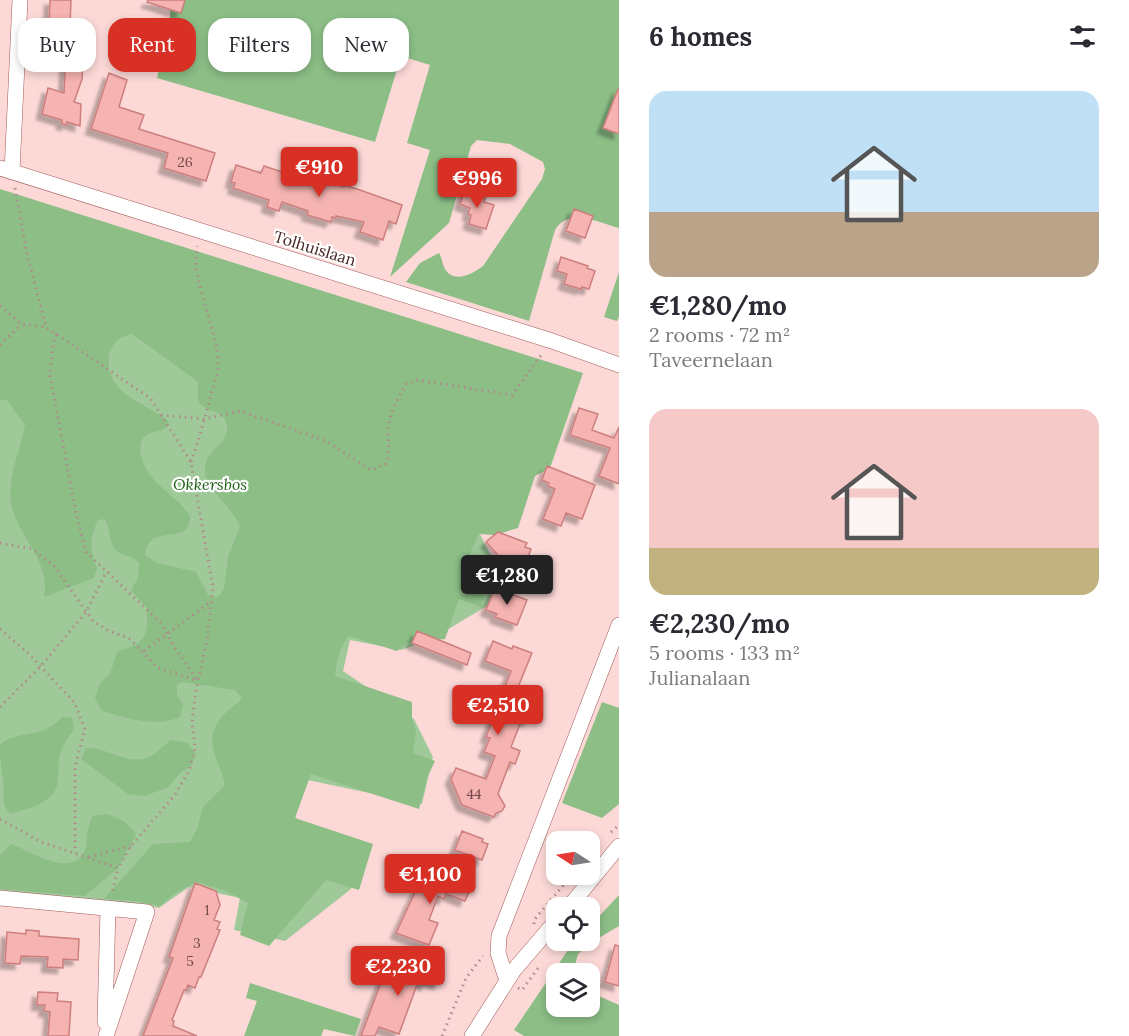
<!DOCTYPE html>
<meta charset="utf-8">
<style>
body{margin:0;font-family:Lora,serif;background:#f7f7f7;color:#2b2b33;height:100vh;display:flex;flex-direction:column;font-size:22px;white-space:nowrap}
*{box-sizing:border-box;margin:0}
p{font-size:20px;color:#7c7c81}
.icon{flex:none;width:33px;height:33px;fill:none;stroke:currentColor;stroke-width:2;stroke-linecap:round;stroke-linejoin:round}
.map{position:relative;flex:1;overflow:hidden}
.drawer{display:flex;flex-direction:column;background:#fff;width:510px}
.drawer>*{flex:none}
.top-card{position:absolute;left:18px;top:18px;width:510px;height:54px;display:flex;gap:12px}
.needle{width:39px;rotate:282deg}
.controls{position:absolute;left:546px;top:831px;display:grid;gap:12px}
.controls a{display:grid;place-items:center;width:54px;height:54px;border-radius:12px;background:#fff;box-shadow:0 3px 9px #0003;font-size:30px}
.price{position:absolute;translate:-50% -51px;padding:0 14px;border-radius:6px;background:#d93025;color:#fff;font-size:20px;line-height:39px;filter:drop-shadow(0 2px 3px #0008)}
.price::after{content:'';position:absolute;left:50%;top:36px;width:18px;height:14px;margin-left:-9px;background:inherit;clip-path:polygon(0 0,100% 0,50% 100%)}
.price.on{background:#222;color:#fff}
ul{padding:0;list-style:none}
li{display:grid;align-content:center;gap:12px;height:318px;padding:0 30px}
li span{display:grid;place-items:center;height:186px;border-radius:18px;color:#555}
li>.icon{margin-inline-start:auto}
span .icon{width:108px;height:108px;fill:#fffc;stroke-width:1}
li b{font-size:26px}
h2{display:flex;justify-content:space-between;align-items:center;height:72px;padding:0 30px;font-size:26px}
.tag{padding:0 21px;border-radius:18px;background:#fff;box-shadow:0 3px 9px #0003;font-size:21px;line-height:54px}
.tag.on{background:#d93025;color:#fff}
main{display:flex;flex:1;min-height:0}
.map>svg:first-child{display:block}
.green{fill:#a0c99a}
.forest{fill:#8cbe86;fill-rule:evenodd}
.building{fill:#f5b3b1;stroke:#cd7f7d;stroke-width:1.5;filter:url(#shadow)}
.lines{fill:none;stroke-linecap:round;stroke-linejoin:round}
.minor-casing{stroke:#a35a58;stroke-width:16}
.path{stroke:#ae8c8b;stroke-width:3;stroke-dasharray:1.5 4.5;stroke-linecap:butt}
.minor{stroke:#fff;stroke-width:15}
.labels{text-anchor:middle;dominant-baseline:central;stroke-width:4.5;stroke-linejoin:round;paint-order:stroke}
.number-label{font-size:14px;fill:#714847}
.street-label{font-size:16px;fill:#452524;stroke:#fff}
.park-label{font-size:16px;font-style:italic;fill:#1f6117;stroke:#fff}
</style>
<main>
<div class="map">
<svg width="619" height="1036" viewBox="0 0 619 1036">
<defs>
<filter id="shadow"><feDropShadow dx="-5.5" dy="5.5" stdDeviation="1.5" flood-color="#0004"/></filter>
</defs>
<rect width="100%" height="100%" fill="#fcd9d7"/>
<path class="green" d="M0,204L512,508L480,534L499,572L492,603L430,640L401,650L350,640L343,671L414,719L433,757L422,804L293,777L287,809L309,830L361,841L351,889L285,941L234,930L240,898L189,887L159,908L131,903L0,891Z"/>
<path class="forest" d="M170,0H619V228C598,222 568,207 555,230L529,321L406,282L420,263L439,253C442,258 442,262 444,267C452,285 473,274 483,266L542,179L545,169L543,162L510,144L477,140L471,146L449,223L390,277L430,150L407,143L430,65L401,56L375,142L157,78L170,27Z
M0,189L583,373L550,468L535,476L518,528L495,535L479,534L464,566L491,578L481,607L459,599L445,639L407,643L397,651L349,636C339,648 337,661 335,676L412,702V718L416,731L413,753L435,761L427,778L419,809L311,774L295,818L373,844L359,890L326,880L269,946L240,935L248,903L224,890L196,882L174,894L160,906L137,901L104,899L153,844L190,842L197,829L203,807L225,785C219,758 202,743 221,718C226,710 236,706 242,698L235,690L183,682L177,685V695L183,704L180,717C156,728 126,718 102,711L95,698L100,683L110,674L117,652C146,643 148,637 147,608L131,590L138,578L139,562C130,555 119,555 114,548C109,540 110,528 105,519L98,520C89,540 89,548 97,568L94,578L44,597C51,564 22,540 13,511C4,483 20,453 25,425L7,400H0ZM132,334L197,381C201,390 193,398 203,406C213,414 224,410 227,425C230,446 203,448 205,473C207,491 234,508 240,527L228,557L224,589L220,595L214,598L208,595L196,572L157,563L145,555C149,520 190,549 190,516C175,492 148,486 141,455C140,449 140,442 144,437C151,430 162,433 169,425L168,421C143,401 104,394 109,355C111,343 121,336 132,334Z
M619,272V316L617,321L604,317Z
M602,702L619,708V804L602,818L562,803Z
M63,717L72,718L74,730C68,736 63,745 60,754C56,769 63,787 49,798C38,807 23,810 10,814C0,802 5,792 3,779C1,770 0,756 0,746C5,735 33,735 44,730C51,727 57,722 63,717Z
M171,740L187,743L196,754L191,766L180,773L167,788L144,796L128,794L81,759L86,748C106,747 124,763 143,759C152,758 163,746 171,740Z
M108,814L125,822L136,834L118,868L85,896L0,889V855L11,844C31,851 69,878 84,853C87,847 86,837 88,830C89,825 91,821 92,816Z
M619,895V926L597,939L578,954L573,973L556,974V1006H590V992L619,1005V1036H524L514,1030L568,950L576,941L590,940V926Z
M250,983L361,1019L355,1036L324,1029L321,1036H244L257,1001L246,998Z"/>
<path class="building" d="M50,0H71L70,26L76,27L74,53L48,52Z
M148,0H185L181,13L147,2Z
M266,36L278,40L273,56L261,52Z
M66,56L83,57L82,79L74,102L81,104L80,126L67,122L66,125L62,124V120L42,114L48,88L64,93Z
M109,73L127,80L119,107L144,115L139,129L215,153L206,181L164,168L168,153L91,129Z
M618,89H619V134L603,128Z
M236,165L261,173L264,166L303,179L304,176L311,179L312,177L344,187V185L360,190L402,205L396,224L389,221L383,240L360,232L364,222L336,216V218L332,217L331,222L307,215L308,211L282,202L279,211L267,207L269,200L233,188L235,183L231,182Z
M465,189L486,196L484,202L494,205L486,229L469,224L471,215L468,214L470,208L460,204Z
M574,209L593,216L585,238L566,231Z
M561,257L588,266L587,268L595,271L589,289L582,287L581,289L564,284L567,274L557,271Z
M579,408L598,414L592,430L614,438L619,427V484L599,476L610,448L570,435Z
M547,466L595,485L582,519L566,513L561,526L543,519L555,489L548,486L549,483L542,480Z
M498,532L527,543L525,547L531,549L522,573L511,569L486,542Z
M495,588L527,600L517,625L495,617L497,614L486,610Z
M417,631L471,653L467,665L412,643Z
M493,641L512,649L513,646L532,653L516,692L521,694L519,699L534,705L528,721L522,719L511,747L520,751L515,764L510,762L498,794L505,806L502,811L496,813L494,817L462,805L451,779L456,768L486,779L495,756L484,752L490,738L486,737L511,671L485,661Z
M462,831L483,839L482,842L488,844L482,860L455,850Z
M434,865L451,871L449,877L471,887L465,901L446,894L444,899L438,896L429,920L438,923L429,945L396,933L417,888L424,891Z
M195,883L216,891L220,905L214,920L220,922L217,929L220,930L201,977H199L195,988L188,985L186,990H184L172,1020L174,1021L173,1026L197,1036H143L173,958L169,957Z
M26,930L39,931V936L79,939L78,960L63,959V968L47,967L48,957L21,956L20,964L5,963L7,932L26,934Z
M615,945L619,946V986L605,982Z
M414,959L444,969L439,984L428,980L426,985L418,982L399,1034L379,1027L375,1036H361L386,969L409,976Z
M38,992L58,993L57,1001L71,1002L69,1036H48L50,1012L44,1011L45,1005H37Z"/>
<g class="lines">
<defs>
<path id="minor" d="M0,168L552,341L619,365
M12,172L20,0
M0,898L147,912L106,1036
M568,908L619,846
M507,981L498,953L499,936L619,625
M105,1022L108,908
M472,1036L514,970L556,921"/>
</defs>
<use href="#minor" class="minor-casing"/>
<path class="path" d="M15,188L26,250L46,327
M0,306L22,324L46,327L150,398L191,462L213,588L207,641L196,690L192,722L195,747L190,769L175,795L131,846L118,868
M56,334L52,351L50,376L76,513L86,552L161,623L175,648L198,681
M0,345L22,324
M161,415L205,419L240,411L326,441L371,470L385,465C392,450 386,435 390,419C392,407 400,395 406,384L418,380L512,395L542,354
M191,462C199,439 206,415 212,391C214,384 218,376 218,369C220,330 190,284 197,246
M0,543L32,549L54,566L93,621L109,631L129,638L158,668L196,680
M0,629L29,654L74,702L85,729L75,767V853
M144,651L212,601
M0,707L41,666L86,612L107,571
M0,819L41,842L118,868L112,893
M611,832L619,825
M89,857L131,846
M534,924V920L573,874
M518,988L522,990L539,967
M442,1036L466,978L483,956"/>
<use href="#minor" class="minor"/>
</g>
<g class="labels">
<g class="number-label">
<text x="185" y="162">26</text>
<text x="474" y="794">44</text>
<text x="207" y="910">1</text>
<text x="197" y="943">3</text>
<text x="190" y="961">5</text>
</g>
<g class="street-label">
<text transform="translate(315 248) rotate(17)">Tolhuislaan</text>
</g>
<g class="park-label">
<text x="210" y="484">Okkersbos</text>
</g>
</g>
</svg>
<div class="controls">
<a><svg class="needle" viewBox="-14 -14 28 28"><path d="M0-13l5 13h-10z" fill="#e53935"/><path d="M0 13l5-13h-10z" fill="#7c7c81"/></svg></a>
<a><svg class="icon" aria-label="locate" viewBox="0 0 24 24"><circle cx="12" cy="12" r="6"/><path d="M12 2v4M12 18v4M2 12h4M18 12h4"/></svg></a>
<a><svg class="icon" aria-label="layers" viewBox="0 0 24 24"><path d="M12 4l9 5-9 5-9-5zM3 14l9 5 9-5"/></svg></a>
</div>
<b class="price" style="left:319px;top:198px">€910</b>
<b class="price" style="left:477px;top:209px">€996</b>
<b class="price on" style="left:507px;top:606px">€1,280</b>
<b class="price" style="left:498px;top:736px">€2,510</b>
<b class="price" style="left:430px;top:905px">€1,100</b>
<b class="price" style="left:398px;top:997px">€2,230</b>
<div class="top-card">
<a class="tag">Buy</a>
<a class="tag on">Rent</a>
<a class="tag">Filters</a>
<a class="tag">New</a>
</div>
</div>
<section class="drawer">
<h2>6 homes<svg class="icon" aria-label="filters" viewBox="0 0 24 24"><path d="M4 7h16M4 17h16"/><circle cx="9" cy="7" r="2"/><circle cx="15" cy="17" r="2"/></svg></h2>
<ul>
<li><span style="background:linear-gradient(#bfe0f5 65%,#b9a48a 0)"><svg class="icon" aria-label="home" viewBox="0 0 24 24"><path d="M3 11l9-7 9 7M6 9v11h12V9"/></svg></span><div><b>€1,280/mo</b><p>2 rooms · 72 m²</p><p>Taveernelaan</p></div></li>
<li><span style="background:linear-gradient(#f6c9c9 75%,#c2b280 0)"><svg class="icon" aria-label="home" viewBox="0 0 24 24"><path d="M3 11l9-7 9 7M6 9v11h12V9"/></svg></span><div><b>€2,230/mo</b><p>5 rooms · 133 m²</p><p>Julianalaan</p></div></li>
</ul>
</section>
</main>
